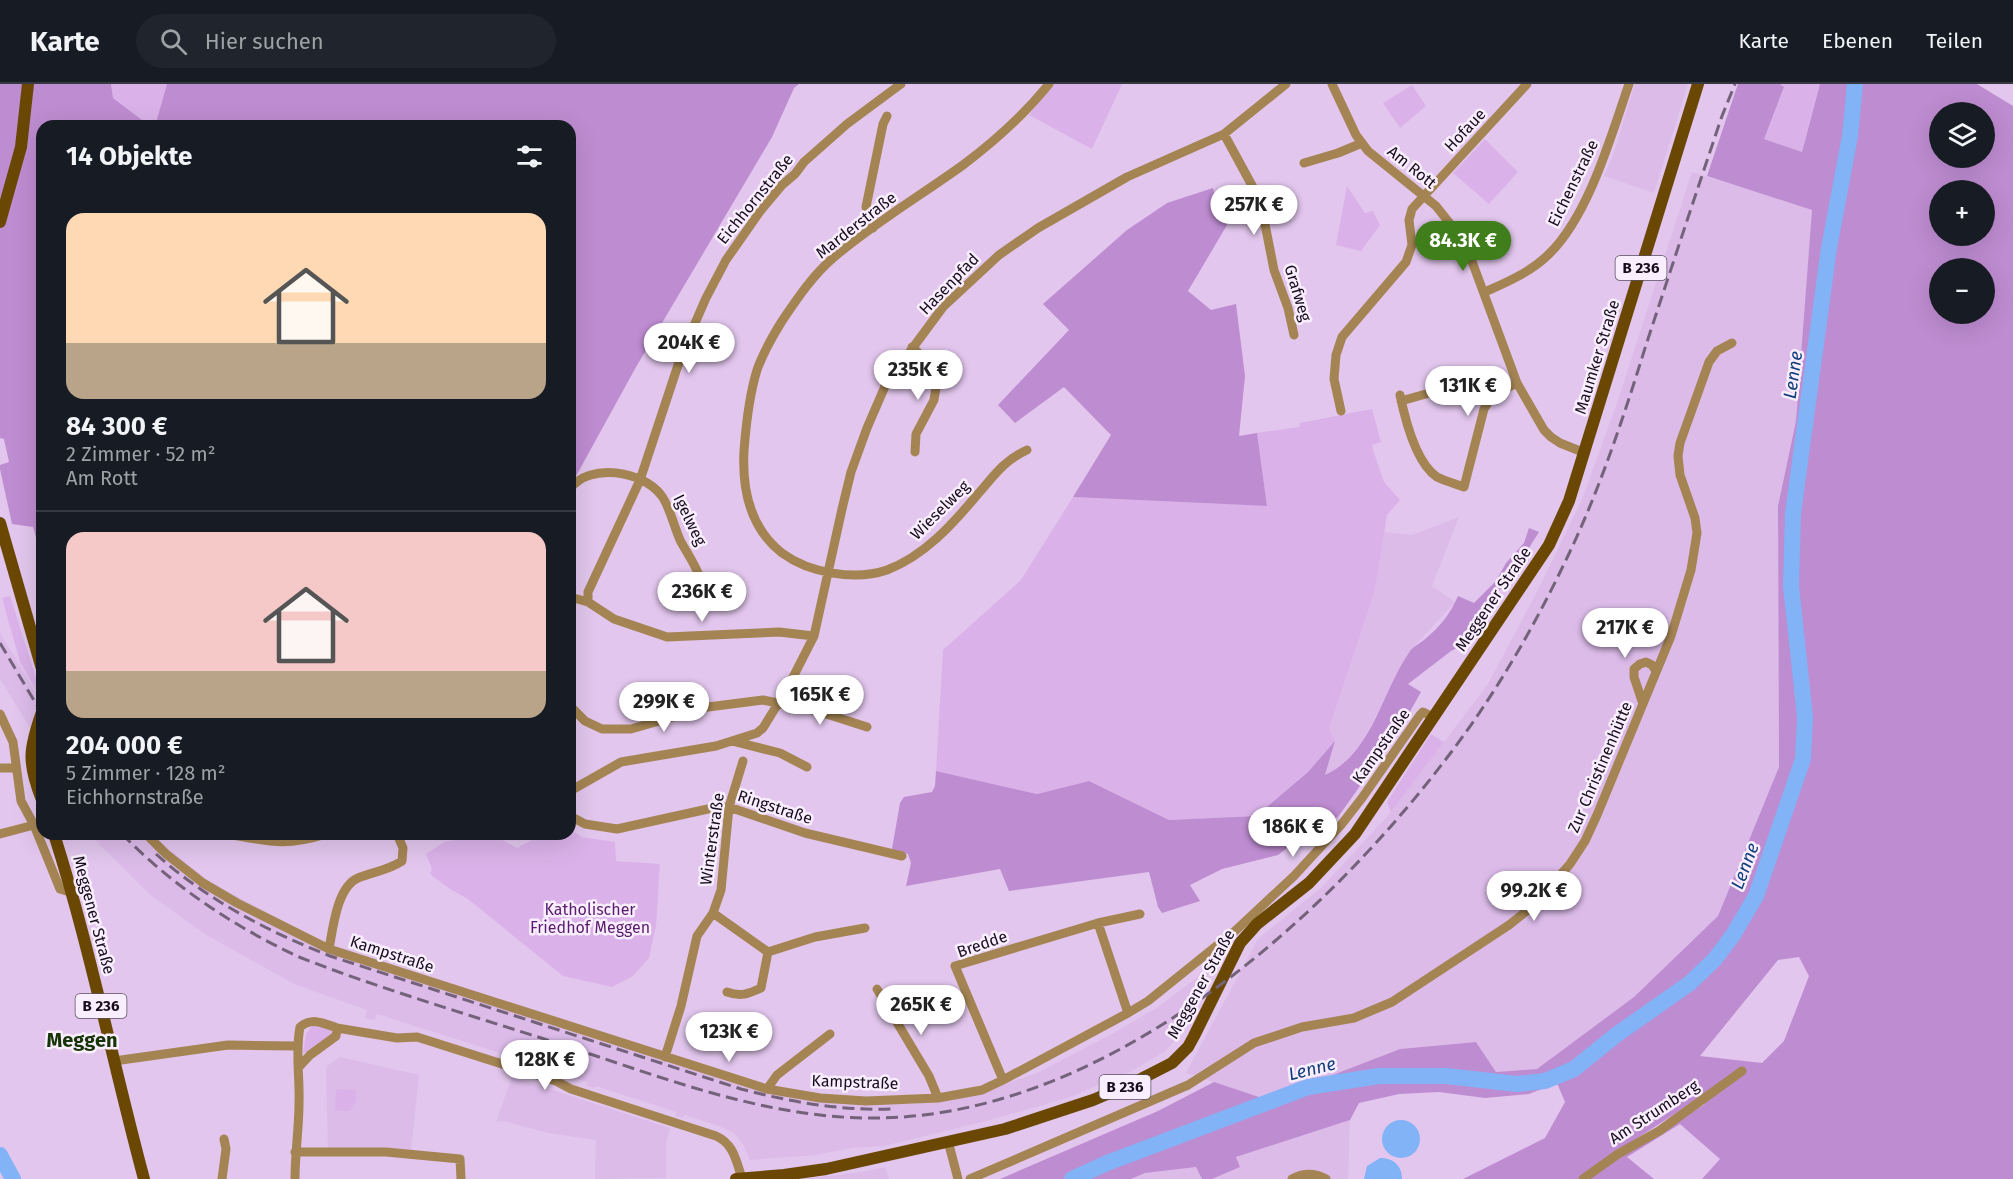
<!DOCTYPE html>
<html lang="de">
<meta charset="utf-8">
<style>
body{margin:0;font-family:"Fira Sans",sans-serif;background:#20242c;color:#f1f3f6;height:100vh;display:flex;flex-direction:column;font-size:22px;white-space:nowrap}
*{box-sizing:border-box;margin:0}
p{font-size:20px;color:#9ea1a6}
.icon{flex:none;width:33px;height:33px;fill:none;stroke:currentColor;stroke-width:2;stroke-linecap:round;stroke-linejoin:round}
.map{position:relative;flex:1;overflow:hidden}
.side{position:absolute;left:36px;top:36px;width:540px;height:720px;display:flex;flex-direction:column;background:#171b24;border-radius:18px;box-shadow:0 6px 24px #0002}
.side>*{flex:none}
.fabs{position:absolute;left:1929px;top:18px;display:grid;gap:12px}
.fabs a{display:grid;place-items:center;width:66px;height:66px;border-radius:50%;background:#171b24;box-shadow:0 6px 24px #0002;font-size:30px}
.price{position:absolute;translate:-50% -51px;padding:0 14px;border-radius:21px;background:#fff;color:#222;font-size:20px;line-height:39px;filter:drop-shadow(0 2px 3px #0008)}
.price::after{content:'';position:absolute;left:50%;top:36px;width:18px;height:14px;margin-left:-9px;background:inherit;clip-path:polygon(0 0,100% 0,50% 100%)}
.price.on{background:#407e1c;color:#fff}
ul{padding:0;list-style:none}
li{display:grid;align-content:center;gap:12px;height:318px;padding:0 30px}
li+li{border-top:2px solid #363941}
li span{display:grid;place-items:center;height:186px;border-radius:18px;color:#555}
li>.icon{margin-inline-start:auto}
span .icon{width:108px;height:108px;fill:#fffc;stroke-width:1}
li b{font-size:26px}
h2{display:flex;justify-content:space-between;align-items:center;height:72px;padding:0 30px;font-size:26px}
header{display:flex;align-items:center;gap:36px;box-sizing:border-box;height:84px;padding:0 30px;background:#171b24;border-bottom:2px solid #363941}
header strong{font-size:28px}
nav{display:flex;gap:33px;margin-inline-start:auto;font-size:21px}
.search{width:420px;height:54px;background:#20242c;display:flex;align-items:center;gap:15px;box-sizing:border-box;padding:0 21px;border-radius:33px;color:#9ea1a6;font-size:22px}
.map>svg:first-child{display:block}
.built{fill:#dcbbe9}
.green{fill:#dab2e9}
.forest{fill:#be8cd1;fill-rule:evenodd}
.water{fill:#82b3f6}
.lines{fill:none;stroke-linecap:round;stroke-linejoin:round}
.river{stroke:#82b3f6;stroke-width:16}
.minor{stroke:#a48453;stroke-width:9}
.major{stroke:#6a4804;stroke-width:12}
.rail{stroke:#74627b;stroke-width:3;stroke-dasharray:12 6;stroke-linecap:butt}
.labels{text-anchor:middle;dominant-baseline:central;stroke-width:5;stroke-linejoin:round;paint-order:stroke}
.shield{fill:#f9eefe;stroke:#5b505f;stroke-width:1.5}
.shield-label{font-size:15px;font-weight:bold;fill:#170d1b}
.street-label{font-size:16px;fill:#170d1b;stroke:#f9eefe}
.park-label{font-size:16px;fill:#591b6d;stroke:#f9eefe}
.water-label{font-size:18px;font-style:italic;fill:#103f7b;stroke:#f9eefe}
.quarter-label{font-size:20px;font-weight:bold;fill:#163405;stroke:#f9eefe}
</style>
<header>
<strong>Karte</strong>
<div class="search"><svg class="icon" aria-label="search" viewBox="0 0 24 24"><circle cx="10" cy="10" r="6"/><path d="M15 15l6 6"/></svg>Hier suchen</div>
<nav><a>Karte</a><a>Ebenen</a><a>Teilen</a></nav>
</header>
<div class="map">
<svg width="2013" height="1095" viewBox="0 0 2013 1095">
<rect width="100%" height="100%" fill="#e2c6ed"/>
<path class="built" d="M1635,0H1688L1654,109L1604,92L1612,74Z
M1692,88L1812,126L1796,337L1778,422L1779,683L1718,832L1634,913L1537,985L1496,988L1476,958L1400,965L1268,1016L1186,989L1258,855L1322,803L1391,728L1488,600L1540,502L1583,413L1617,319Z
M1459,433L1432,502L1455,518L1411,566L1362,658L1342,682L1325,692L1335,658L1329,645L1375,506L1384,448L1412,451Z
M0,549L42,618V663L0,595Z
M89,750H154L164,761L210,798L333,863L795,1014L840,1020H914L973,1011L1037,989L1112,950L1158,923L1212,882L1180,951L1164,968L1130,988L1070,1013L994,1035L884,1062L852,1064L815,1071L750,1076L744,1062L734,1049L719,1042L684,1031L683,1034L675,1032L676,1028L596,1002L595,1004L587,1002V998L527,979L521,982L515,979L516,974L377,930L374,936L365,934L367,926L294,900L205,850L149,810Z
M340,973L419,991L411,1066L328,1065L326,989L327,982Z
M512,993L670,1044L666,1059V1094L595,1095L596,1056L548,1049L503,1037L496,1038Z
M1350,1036L1348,1095H1212L1240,1083L1236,1073Z
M885,1083L889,1095H803L861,1088Z
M1196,1083L1202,1095H1131L1145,1089Z"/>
<path class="green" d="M111,0H167L155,42H150L113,14Z
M1054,0H1122L1092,65L1029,31Z
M1780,0H1820L1802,68L1764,55L1784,3Z
M1412,1L1426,22L1400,44L1383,19Z
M1485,55L1518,88L1489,120L1453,89Z
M1347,102L1365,129L1373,127L1380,141L1361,167L1336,161Z
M1372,325L1381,358L1372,361L1373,366L1384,398L1400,416L1387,431L1375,506L1329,645L1335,657L1308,688L1256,732L1169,736L1089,697L1037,710L936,687L943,566L1021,496L1073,413L1267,422L1257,349L1299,343L1300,339Z
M10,512L37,597V608L20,578L2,514Z
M1431,650L1444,658L1391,728L1387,718Z
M570,745L582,753L615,758L616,777L660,780L656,842L649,874L633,892L612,903L563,892L468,815L450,805L430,790L432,785L426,770L444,758L466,753L475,756L495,752L517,764L543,750H570Z
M313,941L331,944V954L309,968L303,969L306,950Z
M336,1005L356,1006V1017L350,1027H335Z"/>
<path class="forest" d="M0,0H111L113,14L150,42H42V475L33,443L12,440L0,385V381L9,378L4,355L0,354Z
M167,0H799L794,4L772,53L636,283L570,403V42H155Z
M1738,0H1780L1784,3L1764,55L1802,68L1820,0H1977L2013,22V1095H1702L1720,1075L1680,1040L1627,1073L1654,1095H1589L1608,1080L1705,1020L1701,1013L1605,1075L1580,1095H1463L1545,1054L1565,1018L1557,999L1529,1010L1485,1014L1439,1008L1399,1010L1359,1019L1350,1036L1236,1073L1240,1083L1212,1095H1202L1196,1083L1145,1089L1131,1095H1000L1158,1027L1214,998L1268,1016L1400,965L1476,958L1496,988L1537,985L1634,913L1718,832L1779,683L1778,422L1796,337L1812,126L1707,92ZM1940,28H1984V74H1940ZM1940,106H1984V152H1940ZM1940,184H1984V230H1940ZM1799,873L1809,892L1784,957L1762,979L1700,972L1778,876Z
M1213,104L1218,125L1227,141L1188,207L1211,226L1236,220L1245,292L1239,352L1257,349L1267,422L1073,413L1111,351L1064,303L1015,339L998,321L1069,246L1043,220L1127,146L1167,119Z
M1529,444L1539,448L1506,500L1482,525L1474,545L1477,549L1471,557L1451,567L1408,600L1421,608L1399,647L1338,733L1299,755L1278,771L1222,785L1190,801L1200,817L1162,829L1158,823L1149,788L1009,807L1000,785L906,802L911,779L908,770L892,765L900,719L904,713L932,708L935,702L936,687L1037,710L1089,697L1169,736L1256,732L1308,688L1335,657L1325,691C1372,670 1382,607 1410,567C1413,563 1420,559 1424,556C1440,543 1450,530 1458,512L1474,519L1496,497L1506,479L1524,459Z"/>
<path class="water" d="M1382 1055a19 19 0 1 1 38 0a19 19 0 1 1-38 0Z
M1380,1074C1393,1074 1402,1081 1402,1095H1364L1367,1082Z"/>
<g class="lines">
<path class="river" d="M0,1071L13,1095
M1072,1095L1107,1079L1308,1003L1379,992H1446L1517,1000L1545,997L1574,985L1616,951L1690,899L1715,875L1733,851L1756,812L1803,675L1805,633L1791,502L1793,429L1829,164L1850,52L1855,0"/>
<path class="minor" d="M1332,0L1356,51L1368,67L1436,122L1455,146L1470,172L1517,299L1544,346L1551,353L1560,359L1585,369
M1224,50L1255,107L1263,130L1274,186L1288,224L1294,251
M1304,79L1338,69L1362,59
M873,144L866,123L883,40L887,32
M1485,208C1507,198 1531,188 1549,170C1589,131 1611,52 1629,0
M912,263L930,279L938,291L934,316L916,350L915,368
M1400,311C1405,335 1416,379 1437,393C1445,397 1456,400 1464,403L1484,325C1492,310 1503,306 1517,299
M1401,317L1440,306
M1341,327L1334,295L1336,271L1342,253L1406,178L1412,161L1409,136L1412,125L1527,0
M1027,366C1003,377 994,392 977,411C952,441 924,472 887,486C855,497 809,489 782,469C750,444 742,405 744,367C746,340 749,312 757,286C763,269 772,253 782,237C797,215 813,191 833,174C874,139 920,112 963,81C995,57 1024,31 1049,0
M570,405C589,378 643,387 661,411C670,422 674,444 681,458C689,472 697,483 702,499
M570,513L588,518L614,535L667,553L779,548L814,552
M588,518V508L640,396L682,269L706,214L726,176L761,126L782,101L795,90L804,78L847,40L901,0
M1643,620L1634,593V585L1640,580L1646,578L1652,581L1656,587
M570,622L585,637L602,645H631L708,623L763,616L817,627L867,643
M0,630L13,658L21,717L34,741L60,805L73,809
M732,657L780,669L807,683
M0,684H15
M570,707L621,678L716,662L757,649L763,644L787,605L814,552L842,425L851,388L867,344L886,300L943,223L999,171L1038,144L1127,93L1224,50L1286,0
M570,732L585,740L617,745L717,723H729L805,749L902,772
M0,750L34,741
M146,750L166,770L203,799L237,819L329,865L767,1005L820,1014L866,1017L938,1014L982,1006L1003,996L1128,929L1148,917L1235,847L1294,792L1341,741L1362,714L1420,631L1423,628L1433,633
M227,750C268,757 285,763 326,750
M713,829L768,868L761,904C748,910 741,913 727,908
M1098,839L1128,929
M329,865C333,844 337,803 358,794C373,788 389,786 402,777L403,764L397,750
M768,868L815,853L865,844
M877,905L929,992L938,1014
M337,944L397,954L417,953L556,997L571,1005L716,1052C734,1060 736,1077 742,1094
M665,973L681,922L697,852L713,829L721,806L729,723L743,677
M114,977L228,961L296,962
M1003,996L955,882L1098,839L1140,830
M767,1005L777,991L830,950
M948,1057L958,1095
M295,1068H386L460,1075L461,1095
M222,1095L226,1065L224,1055
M295,1095C295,1069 299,1044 299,1019C300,993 295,968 300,943C313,933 323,939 337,944L336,952L310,971L298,984
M970,1095L1188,1001L1254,959L1302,943L1354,934L1392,918L1509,841L1534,821L1570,780L1585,757L1597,731L1671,552L1691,486L1697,449L1695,434L1680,391L1678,372L1680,359L1709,278L1717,267L1732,259
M1292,1095C1303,1089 1315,1089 1326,1095
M1583,1095L1618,1070L1659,1047L1742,987"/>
<path class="major" d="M0,138L21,63L28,0
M0,439L42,585
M42,628C29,665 27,678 42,716
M54,750C90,863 113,980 144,1095
M736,1095L784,1091L826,1085L1005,1045L1093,1016L1133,999L1172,979L1188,963L1194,952L1240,859L1257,840L1309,799L1355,750L1549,461L1569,417L1698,0"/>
<path class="rail" d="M0,559L42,630
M122,750C174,803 233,842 299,873C386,907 477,933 566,962C664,994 763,1033 868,1034C1096,1037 1315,847 1446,675C1493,614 1532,547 1565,478C1599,408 1623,335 1646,261C1671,185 1696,109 1722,32L1735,0
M156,770C207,816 267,847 330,872L741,1005C791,1018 841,1027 893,1025"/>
</g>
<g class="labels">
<g class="shield">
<rect x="1615.5" y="172" width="51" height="24" rx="4.5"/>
<rect x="75.5" y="910" width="51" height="24" rx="4.5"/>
<rect x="1099.5" y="991" width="51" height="24" rx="4.5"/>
</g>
<g class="shield-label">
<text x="1641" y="184">B 236</text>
<text x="101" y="922">B 236</text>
<text x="1125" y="1003">B 236</text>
</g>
<g class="street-label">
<text transform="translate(1465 46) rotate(-47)">Hofaue</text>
<text transform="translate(1412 83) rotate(39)">Am Rott</text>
<text transform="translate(1573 99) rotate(-64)">Eichenstraße</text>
<text transform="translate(755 115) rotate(-51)">Eichhornstraße</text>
<text transform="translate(856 141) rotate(-38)">Marderstraße</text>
<text transform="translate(949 200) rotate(-46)">Hasenpfad</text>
<text transform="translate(1298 209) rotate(73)">Grafweg</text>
<text transform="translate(1597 273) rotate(-73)">Maumker Straße</text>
<text transform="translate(940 426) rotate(-45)">Wieselweg</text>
<text transform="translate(690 436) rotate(64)">Igelweg</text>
<text transform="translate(1493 515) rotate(-56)">Meggener Straße</text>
<text transform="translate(1381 662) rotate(-55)">Kampstraße</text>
<text transform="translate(1600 683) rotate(-67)">Zur Christinenhütte</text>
<text transform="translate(775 723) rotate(18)">Ringstraße</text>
<text transform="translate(712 755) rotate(-82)">Winterstraße</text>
<text transform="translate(94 831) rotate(75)">Meggener Straße</text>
<text transform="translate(982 860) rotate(-19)">Bredde</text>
<text transform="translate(392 870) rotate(18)">Kampstraße</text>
<text transform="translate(1201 900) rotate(-61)">Meggener Straße</text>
<text transform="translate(855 998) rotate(2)">Kampstraße</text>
<text transform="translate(1654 1028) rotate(-33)">Am Strumberg</text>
</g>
<g class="park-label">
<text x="590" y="825">Katholischer<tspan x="590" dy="18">Friedhof Meggen</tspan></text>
</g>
<g class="water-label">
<text transform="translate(1793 291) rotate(-82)">Lenne</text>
<text transform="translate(1745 782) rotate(-69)">Lenne</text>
<text transform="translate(1312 985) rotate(-14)">Lenne</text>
</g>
<g class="quarter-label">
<text x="82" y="956">Meggen</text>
</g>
</g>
</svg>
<div class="fabs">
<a><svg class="icon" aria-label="layers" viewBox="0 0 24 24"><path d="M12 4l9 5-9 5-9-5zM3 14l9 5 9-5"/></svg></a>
<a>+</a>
<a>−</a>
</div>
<b class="price" style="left:1254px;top:152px">257K €</b>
<b class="price on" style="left:1463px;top:188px">84.3K €</b>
<b class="price" style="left:689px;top:290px">204K €</b>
<b class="price" style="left:918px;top:317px">235K €</b>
<b class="price" style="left:1468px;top:333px">131K €</b>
<b class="price" style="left:702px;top:539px">236K €</b>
<b class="price" style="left:1625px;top:575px">217K €</b>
<b class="price" style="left:820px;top:642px">165K €</b>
<b class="price" style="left:664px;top:649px">299K €</b>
<b class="price" style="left:1293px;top:774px">186K €</b>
<b class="price" style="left:1534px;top:838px">99.2K €</b>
<b class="price" style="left:921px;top:952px">265K €</b>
<b class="price" style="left:729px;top:979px">123K €</b>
<b class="price" style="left:545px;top:1007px">128K €</b>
<section class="side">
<h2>14 Objekte<svg class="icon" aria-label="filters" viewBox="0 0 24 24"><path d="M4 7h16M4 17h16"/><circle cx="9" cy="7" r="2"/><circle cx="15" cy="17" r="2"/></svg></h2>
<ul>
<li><span style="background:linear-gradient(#ffd9b3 70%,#b9a48a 0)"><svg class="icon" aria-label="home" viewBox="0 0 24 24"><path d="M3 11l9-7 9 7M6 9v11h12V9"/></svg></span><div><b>84 300 €</b><p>2 Zimmer · 52 m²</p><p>Am Rott</p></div></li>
<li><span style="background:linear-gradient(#f6c9c9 75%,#b9a48a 0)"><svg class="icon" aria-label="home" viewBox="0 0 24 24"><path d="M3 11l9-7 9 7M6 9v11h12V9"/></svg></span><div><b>204 000 €</b><p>5 Zimmer · 128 m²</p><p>Eichhornstraße</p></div></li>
</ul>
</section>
</div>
